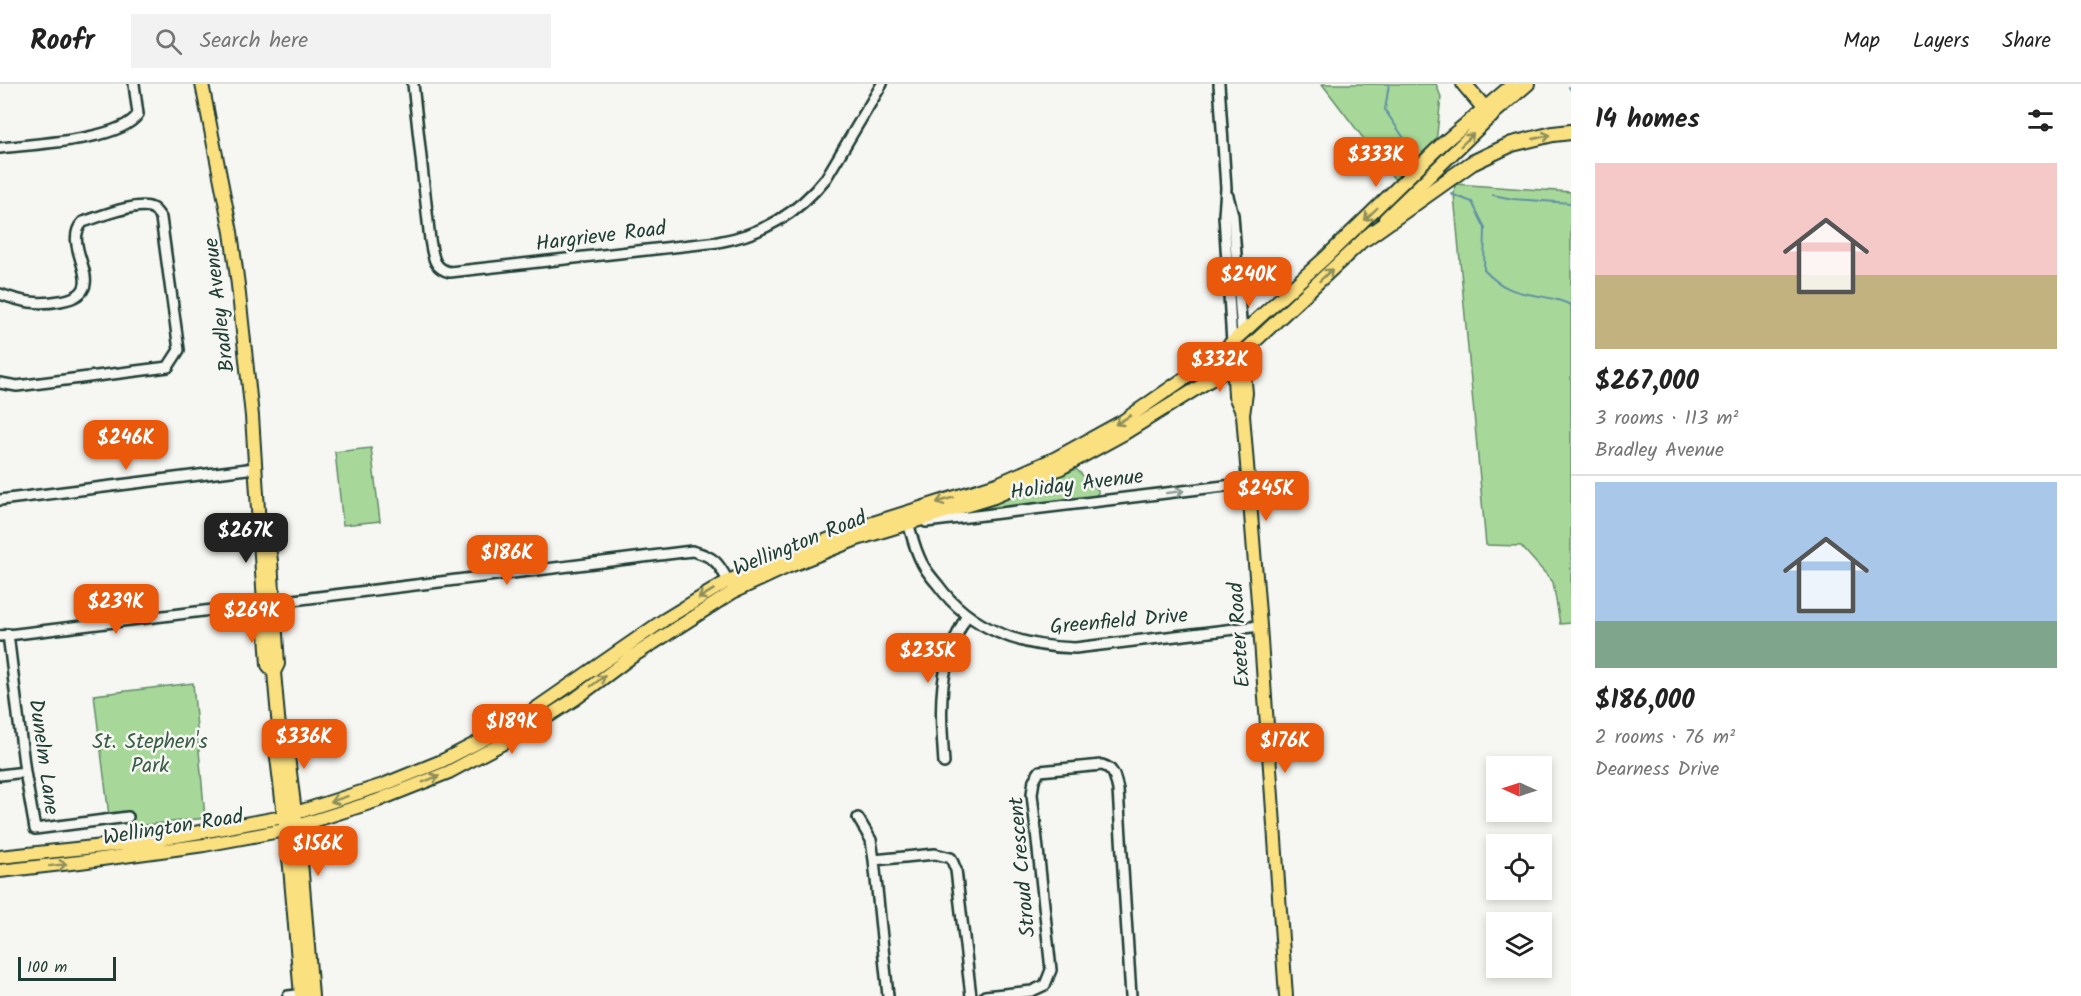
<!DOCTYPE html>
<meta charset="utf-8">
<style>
body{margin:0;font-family:Kalam,sans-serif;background:#f2f2f2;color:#222;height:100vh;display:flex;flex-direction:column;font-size:22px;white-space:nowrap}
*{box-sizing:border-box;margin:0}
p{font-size:20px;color:#767676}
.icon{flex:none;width:33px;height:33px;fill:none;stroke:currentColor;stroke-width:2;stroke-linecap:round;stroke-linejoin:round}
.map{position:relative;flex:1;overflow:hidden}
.panel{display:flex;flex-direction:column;background:#fff;width:510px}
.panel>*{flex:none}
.needle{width:39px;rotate:273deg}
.controls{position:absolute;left:1486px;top:672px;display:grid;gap:12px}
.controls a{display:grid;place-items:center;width:66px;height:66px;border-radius:0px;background:#fff;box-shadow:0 3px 9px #0003;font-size:30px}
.scale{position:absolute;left:18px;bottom:15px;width:98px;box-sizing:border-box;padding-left:6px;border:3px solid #1f3d34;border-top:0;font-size:16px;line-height:21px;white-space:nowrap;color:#1f3d34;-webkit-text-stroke:4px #f6f6f2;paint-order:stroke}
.price{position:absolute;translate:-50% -51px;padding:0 14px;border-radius:12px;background:#ea580c;color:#fff;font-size:20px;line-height:39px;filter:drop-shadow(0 2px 3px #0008)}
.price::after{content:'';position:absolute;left:50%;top:36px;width:18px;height:14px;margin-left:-9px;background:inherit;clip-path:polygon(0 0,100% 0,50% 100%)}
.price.selected{background:#222;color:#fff}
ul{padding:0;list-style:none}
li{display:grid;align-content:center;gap:12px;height:318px;padding:0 24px}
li+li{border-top:2px solid #e0e0e0}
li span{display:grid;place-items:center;height:186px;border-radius:0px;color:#555}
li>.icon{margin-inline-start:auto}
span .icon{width:108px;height:108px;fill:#fffc;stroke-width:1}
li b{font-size:26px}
h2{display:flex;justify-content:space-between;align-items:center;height:72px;padding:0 24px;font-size:26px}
header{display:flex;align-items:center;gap:36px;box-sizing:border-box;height:84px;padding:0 30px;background:#fff;border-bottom:2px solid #e0e0e0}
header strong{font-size:28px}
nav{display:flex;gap:33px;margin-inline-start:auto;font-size:21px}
.search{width:420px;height:54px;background:#f2f2f2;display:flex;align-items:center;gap:15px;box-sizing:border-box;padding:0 21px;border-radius:0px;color:#767676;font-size:22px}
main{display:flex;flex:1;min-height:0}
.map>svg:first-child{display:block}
.green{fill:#a7d89a;stroke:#638a67;stroke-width:1.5}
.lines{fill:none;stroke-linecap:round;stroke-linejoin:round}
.stream{stroke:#6092a3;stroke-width:2}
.minor-casing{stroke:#1f3d34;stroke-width:14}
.major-casing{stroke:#1f3d34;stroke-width:16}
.highway-casing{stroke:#1f3d34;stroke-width:18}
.minor{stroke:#f6f6f2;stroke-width:9}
.major{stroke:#fbe080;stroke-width:12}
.highway{stroke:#fbe080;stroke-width:14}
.oneway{stroke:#8d8e5a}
.oneway2{stroke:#8a9a93}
.labels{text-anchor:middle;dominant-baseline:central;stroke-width:5;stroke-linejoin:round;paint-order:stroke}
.street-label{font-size:21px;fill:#1f3d34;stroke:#f6f6f2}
.park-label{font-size:21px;fill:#3a5c48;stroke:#f6f6f2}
</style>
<header>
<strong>Roofr</strong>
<div class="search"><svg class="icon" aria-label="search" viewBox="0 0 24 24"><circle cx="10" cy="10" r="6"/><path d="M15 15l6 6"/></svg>Search here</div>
<nav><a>Map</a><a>Layers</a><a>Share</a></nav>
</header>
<main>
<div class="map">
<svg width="1571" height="912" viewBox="0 0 1571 912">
<rect width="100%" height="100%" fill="#f6f6f2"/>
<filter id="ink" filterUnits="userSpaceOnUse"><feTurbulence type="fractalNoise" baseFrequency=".0167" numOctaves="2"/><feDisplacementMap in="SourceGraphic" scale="12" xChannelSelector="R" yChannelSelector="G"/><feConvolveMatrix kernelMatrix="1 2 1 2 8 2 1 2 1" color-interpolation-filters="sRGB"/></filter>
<g filter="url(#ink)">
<path class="green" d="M1322,0H1436L1441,13L1436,59L1395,96Z
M1455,100L1571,108V539L1560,540L1553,498L1521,462L1486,461L1454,111Z
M371,364L380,437L343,441L335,368Z
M1076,385L1098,406V409L1095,412L975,427Z
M193,599L205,734L130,743L128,729L109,732L94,611Z"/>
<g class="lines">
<path class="stream" d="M1389,0L1385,26L1412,66
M1569,3L1571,6
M1451,110L1472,118L1485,144L1484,186C1515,219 1537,205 1571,221
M1493,111L1513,115L1571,119"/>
<defs>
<path id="minor" d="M413,0L430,156C433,171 433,185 450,188L718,158C763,150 797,130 826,94L882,0
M1219,0L1226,104L1224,131L1232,259
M0,64C31,60 121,57 138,30L134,0
M1228,112L1233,131L1242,250
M0,210C22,218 37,221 60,217C116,208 58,163 83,138C99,133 137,117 152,124C156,126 158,130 161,134L179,266L168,283L17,302L0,299
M0,416L255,384
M907,435C912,451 914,464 922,479C926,487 932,494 938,501C970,545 1021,563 1075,564L1260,542
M926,438L1249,399
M8,550L25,688L35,745L128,733
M0,552L692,467C716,473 718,479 730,500
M944,679C940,620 937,585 967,531
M0,691L25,688
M858,734L871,756L874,776
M288,912L306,910
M888,912L874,776L935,770L951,774L956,786L971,912
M985,912L1032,907L1045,901L1051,886L1032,710L1034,696L1040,687L1102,681C1115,685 1115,694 1118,706L1131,912"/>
<path id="major" d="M202,0L231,148L238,201L252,332L268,581L274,588
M1385,135L1491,32L1528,0
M1242,267L1246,309L1243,331L1260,542L1286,912
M1233,275L1235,312L1242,328
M263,447L269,463L271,477L278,580L274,588L278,633L280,653L287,664L301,777L312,912
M280,653L276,665L290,783L301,912
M0,773L141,758L218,745L283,733L383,701L442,677L515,639L664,536L728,497L854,445L997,400L1056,374L1123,337L1218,271L1325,174L1442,60L1513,0
M0,787L80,778L204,761L285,746L376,717L449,688L522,649L575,615L630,574L733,508L787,483L857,455L994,413L1061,384L1125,349L1220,290L1373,147"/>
<path id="highway" d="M1464,0L1491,32
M1366,154L1472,79L1512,60L1553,50L1571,48"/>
</defs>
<use href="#minor" class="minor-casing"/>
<use href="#major" class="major-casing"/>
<use href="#highway" class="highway-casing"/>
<use href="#minor" class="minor"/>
<use href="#major" class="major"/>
<use href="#highway" class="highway"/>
</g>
<defs><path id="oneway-shaft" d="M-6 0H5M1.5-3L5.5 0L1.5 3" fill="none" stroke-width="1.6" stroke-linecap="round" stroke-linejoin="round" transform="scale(1.5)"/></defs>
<g class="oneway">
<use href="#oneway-shaft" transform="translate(1542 53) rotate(-13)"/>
<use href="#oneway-shaft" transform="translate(1467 56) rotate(-44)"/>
<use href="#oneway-shaft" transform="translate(1371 130) rotate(136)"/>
<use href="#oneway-shaft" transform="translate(1326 191) rotate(-43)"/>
<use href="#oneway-shaft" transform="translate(1123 336) rotate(149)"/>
<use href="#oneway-shaft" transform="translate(945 416) rotate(163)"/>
<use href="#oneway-shaft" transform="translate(706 510) rotate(149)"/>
<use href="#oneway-shaft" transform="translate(598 597) rotate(-37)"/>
<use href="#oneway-shaft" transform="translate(431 695) rotate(-22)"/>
<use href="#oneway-shaft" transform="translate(339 715) rotate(162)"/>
<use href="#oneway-shaft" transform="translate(58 781) rotate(-7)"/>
</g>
<use class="oneway2" href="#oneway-shaft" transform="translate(1175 408) rotate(-7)"/>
</g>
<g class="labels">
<g class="street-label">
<text transform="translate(601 153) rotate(-7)">Hargrieve Road</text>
<text transform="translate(220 221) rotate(-97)">Bradley Avenue</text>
<text transform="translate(1077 401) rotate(-7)">Holiday Avenue</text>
<text transform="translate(800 460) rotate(-22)">Wellington Road</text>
<text transform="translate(1119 538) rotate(-5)">Greenfield Drive</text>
<text transform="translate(1240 551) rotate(-94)">Exeter Road</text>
<text transform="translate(43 673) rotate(82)">Dunelm Lane</text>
<text transform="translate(173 744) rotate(-9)">Wellington Road</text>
<text transform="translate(1023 783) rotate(-95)">Stroud Crescent</text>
</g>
<g class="park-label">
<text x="150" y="658">St. Stephen's<tspan x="150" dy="24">Park</tspan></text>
</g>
</g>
</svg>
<div class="controls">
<a><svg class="needle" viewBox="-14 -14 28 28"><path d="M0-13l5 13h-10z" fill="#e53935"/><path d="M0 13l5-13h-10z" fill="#767676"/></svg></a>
<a><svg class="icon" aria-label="locate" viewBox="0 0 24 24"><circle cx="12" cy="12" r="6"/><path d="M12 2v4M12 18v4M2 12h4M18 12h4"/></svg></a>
<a><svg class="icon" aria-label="layers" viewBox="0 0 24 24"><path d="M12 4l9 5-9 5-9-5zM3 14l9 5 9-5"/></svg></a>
</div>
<div class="scale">100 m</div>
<b class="price" style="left:1376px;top:104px">$333K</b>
<b class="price" style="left:1249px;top:224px">$240K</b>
<b class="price" style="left:1220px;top:309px">$332K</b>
<b class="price" style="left:126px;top:387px">$246K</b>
<b class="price" style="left:1266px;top:438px">$245K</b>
<b class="price selected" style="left:246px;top:480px">$267K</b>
<b class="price" style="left:507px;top:502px">$186K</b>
<b class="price" style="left:116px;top:551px">$239K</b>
<b class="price" style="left:252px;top:560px">$269K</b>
<b class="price" style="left:928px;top:600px">$235K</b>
<b class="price" style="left:512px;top:671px">$189K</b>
<b class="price" style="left:304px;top:686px">$336K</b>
<b class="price" style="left:1285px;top:690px">$176K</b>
<b class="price" style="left:318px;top:793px">$156K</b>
</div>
<section class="panel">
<h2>14 homes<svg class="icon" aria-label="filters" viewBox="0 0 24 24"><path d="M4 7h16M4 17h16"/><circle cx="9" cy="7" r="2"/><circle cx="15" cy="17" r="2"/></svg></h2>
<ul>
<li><span style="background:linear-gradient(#f6c9c9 60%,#c2b280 0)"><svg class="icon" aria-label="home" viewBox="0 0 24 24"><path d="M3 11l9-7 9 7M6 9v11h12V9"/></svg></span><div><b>$267,000</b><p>3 rooms · 113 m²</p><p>Bradley Avenue</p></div></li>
<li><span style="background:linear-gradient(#a9c7e8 75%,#7fa58c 0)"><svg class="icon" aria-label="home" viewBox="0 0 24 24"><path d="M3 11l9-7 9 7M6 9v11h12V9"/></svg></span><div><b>$186,000</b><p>2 rooms · 76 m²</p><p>Dearness Drive</p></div></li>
</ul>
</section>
</main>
